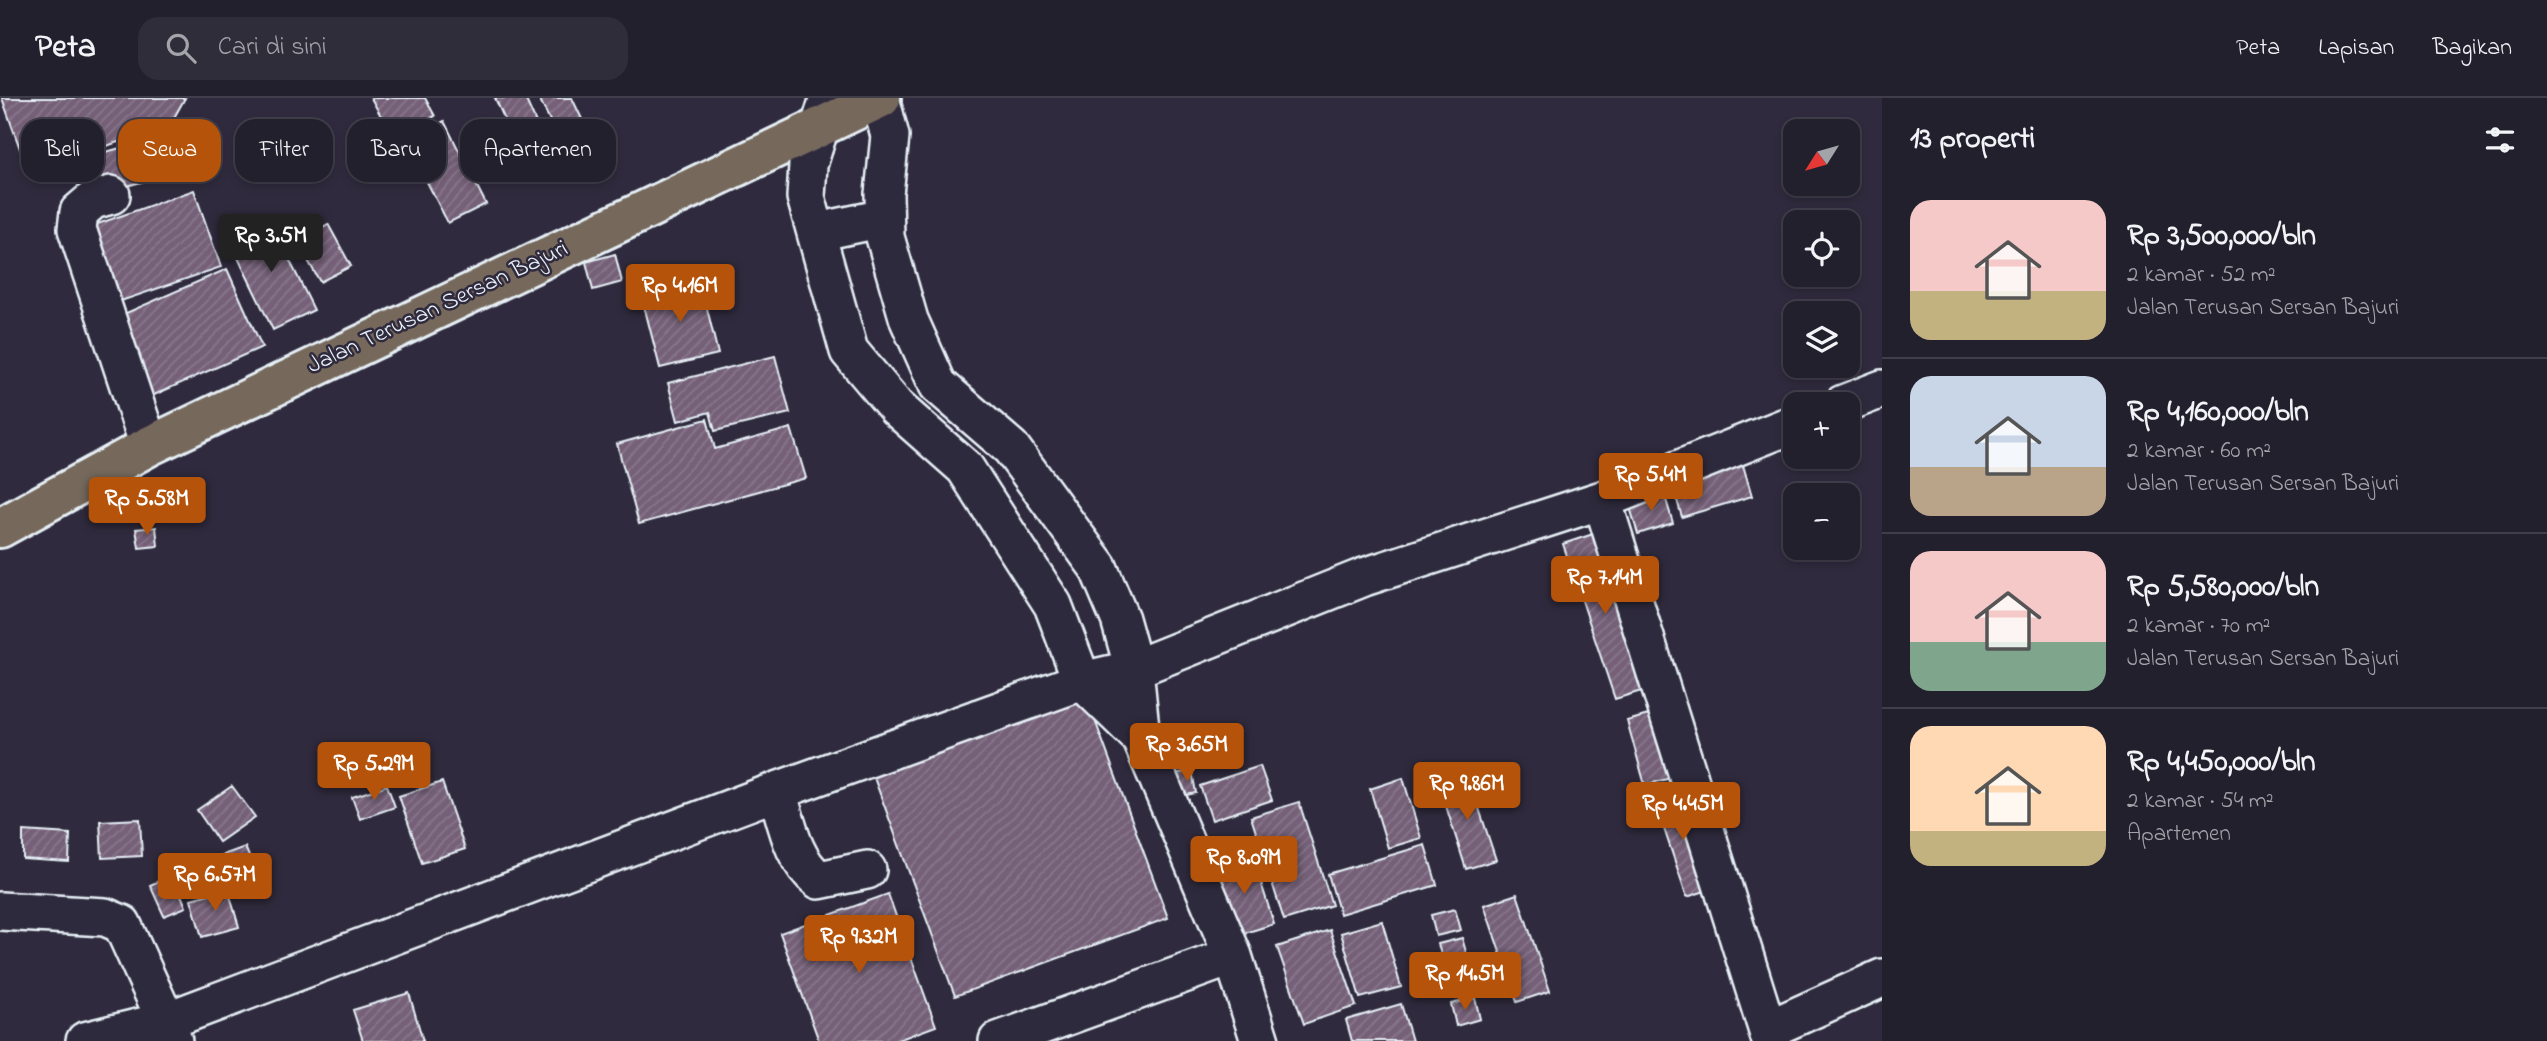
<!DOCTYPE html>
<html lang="id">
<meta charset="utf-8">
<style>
body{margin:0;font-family:"Indie Flower",sans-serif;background:#2f2d3a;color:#f1f3f6;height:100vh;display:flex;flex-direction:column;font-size:26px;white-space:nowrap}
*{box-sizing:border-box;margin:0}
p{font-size:23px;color:#a3a3aa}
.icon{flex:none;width:38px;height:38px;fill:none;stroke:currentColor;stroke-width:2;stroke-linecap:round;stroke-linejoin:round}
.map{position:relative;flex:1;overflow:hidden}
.side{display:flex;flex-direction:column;background:#23202e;width:665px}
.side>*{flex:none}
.hud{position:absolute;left:21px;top:21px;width:665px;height:63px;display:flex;gap:14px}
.needle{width:46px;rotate:233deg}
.controls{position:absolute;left:1783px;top:21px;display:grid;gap:14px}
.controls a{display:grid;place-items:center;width:77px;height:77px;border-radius:14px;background:#23202e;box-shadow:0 4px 10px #0003,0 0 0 2px #403e4a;font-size:35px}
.price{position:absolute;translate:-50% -60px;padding:0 16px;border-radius:7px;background:#b45309;color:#fff;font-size:23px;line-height:46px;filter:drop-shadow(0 2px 4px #0008)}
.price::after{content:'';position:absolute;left:50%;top:42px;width:21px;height:16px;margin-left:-10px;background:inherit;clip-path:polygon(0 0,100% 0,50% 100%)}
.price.selected{background:#222;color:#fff}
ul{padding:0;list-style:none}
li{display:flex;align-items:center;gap:21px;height:175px;padding:0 28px}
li+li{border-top:2px solid #403e4a}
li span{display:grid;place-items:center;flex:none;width:196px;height:140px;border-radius:21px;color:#555}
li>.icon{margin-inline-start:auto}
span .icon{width:84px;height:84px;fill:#fffc;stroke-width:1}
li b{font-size:30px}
h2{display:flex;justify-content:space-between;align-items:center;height:84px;padding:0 28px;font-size:30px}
.chip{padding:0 24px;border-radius:21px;background:#23202e;box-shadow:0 4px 10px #0003,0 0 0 2px #403e4a;font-size:24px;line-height:63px}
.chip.selected{background:#b45309;color:#fff}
header{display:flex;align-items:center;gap:42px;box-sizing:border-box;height:98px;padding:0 35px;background:#23202e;border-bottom:2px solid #403e4a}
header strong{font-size:33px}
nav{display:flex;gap:38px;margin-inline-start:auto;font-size:24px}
.search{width:490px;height:63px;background:#2f2d3a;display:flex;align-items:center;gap:18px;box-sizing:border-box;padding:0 24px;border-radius:21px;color:#a3a3aa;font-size:26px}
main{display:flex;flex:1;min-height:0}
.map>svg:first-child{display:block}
.building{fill:url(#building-hatch);stroke:#e8f1f8;stroke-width:2}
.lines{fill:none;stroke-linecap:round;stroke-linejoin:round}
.minor-casing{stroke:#e8f1f8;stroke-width:42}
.major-casing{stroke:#e8f1f8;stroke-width:44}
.minor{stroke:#2f2a3d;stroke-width:37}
.major{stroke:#76695c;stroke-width:38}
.labels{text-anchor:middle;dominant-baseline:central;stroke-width:5;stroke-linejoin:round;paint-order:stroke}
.street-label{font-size:24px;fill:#e8f1f8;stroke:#2f2a3d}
</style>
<header>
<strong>Peta</strong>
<div class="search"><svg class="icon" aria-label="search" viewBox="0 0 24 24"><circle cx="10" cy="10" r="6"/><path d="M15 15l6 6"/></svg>Cari di sini</div>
<nav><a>Peta</a><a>Lapisan</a><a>Bagikan</a></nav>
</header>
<main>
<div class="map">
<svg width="1882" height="943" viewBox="0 0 1882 943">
<defs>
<pattern id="building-hatch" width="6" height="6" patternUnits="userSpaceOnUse" patternTransform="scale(1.75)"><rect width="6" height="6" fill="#746078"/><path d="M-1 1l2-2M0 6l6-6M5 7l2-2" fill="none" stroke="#88778c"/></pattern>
</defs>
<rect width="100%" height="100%" fill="#2f2a3d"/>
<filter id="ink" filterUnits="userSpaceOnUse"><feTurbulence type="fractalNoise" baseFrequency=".0143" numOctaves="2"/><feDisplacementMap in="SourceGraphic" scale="14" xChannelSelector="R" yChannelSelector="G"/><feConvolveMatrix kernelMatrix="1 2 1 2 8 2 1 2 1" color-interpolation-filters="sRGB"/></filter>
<g filter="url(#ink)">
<path class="building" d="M2,0H185L171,25L29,76Z
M371,0H425L435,18L393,40Z
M495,0H525L551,58L526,69Z
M539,0H572L600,59L574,72Z
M444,23L486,106L448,125L406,43Z
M170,36L180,73L91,98L81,61Z
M194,92L221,169L115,205L89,129Z
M269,120L314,212L273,232L228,139Z
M328,126L351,168L320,184L297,143Z
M615,156L622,184L593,192L586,164Z
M227,171L262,249L152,298L117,219Z
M700,181L718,256L660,270L641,196Z
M775,258L790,315L715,333L710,314L678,323L668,285Z
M707,321L715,351L791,330L806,380L639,426L617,346Z
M1743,367L1752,398L1682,419L1673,389Z
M1664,395L1673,425L1638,436L1629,406Z
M156,429L158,448L139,450L136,431Z
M1596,435L1648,591L1615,601L1563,446Z
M1086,598L1168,820L955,898L873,677Z
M1659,614L1678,678L1645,687L1627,623Z
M1260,668L1272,702L1212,722L1200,688Z
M1192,673L1196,695L1181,698L1178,675Z
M1468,677L1496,762L1466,771L1439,686Z
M1403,680L1421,740L1388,750L1370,691Z
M442,684L465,751L422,765L399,698Z
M387,687L395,709L360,721L352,699Z
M232,688L255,719L219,744L197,712Z
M1679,688L1714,790L1687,799L1653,698Z
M1299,704L1332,807L1284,822L1251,719Z
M140,721L142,758L102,760L100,723Z
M23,733L70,736L69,764L23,761Z
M1425,747L1437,787L1340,816L1328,776Z
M245,749L255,773L204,791L195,767Z
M1253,759L1274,826L1235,838L1214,771Z
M173,777L186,809L164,818L150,787Z
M228,791L239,829L202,839L191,801Z
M888,796L936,928L895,943H819L780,835Z
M1517,796L1550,893L1517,904L1484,807Z
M1455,811L1461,832L1436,838L1431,817Z
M1382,823L1401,889L1360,900L1341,835Z
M1330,832L1356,908L1304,926L1277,849Z
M1462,840L1468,861L1444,867L1438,846Z
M1469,866L1475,886L1451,893L1445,871Z
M409,895L423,943H363L353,912Z
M1475,900L1480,921L1456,928L1451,906Z
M1401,906L1412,943H1352L1346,922Z"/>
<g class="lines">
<defs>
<path id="minor" d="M829,0L808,67L806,99L849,253L897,310L965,370L1053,507L1082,583L1141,640
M880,0L890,38L884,96L885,139L909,222L938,287L1011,350L1098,469L1120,521L1134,571L1141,640L1233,858L1260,943
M111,97L93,102L79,114L77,131L149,348
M817,134L884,120
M1843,306L1882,291
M1602,402L1771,943
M777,693C787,725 792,761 819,782L867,772
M0,813L105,819L122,826L166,923L85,943
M1769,931L1882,880
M173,943L166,923L777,693L1082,583L1134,571L1364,479L1602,402L1796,325
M998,943L1233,858"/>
<path id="major" d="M0,430L149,348L881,0"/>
</defs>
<use href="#minor" class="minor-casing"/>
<use href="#major" class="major-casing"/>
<use href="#minor" class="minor"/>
<use href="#major" class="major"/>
</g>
</g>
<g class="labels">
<g class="street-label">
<text transform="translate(438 210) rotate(-25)">Jalan Terusan Sersan Bajuri</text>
</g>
</g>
</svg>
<div class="controls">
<a><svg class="needle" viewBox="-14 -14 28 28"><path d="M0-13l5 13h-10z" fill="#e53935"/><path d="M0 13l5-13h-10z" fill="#a3a3aa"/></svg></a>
<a><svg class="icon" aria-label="locate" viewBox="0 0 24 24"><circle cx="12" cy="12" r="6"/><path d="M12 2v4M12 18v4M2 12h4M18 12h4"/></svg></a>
<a><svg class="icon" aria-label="layers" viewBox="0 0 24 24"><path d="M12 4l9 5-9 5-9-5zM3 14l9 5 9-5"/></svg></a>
<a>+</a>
<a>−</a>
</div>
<b class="price selected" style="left:271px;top:176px">Rp 3.5M</b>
<b class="price" style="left:680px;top:226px">Rp 4.16M</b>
<b class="price" style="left:1651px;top:415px">Rp 5.4M</b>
<b class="price" style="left:147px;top:439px">Rp 5.58M</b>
<b class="price" style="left:1605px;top:518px">Rp 7.14M</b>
<b class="price" style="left:1187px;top:685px">Rp 3.65M</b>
<b class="price" style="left:374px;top:704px">Rp 5.29M</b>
<b class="price" style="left:1467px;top:724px">Rp 9.86M</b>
<b class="price" style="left:1683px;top:744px">Rp 4.45M</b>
<b class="price" style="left:1244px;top:798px">Rp 8.09M</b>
<b class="price" style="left:215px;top:815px">Rp 6.57M</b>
<b class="price" style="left:859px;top:877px">Rp 9.32M</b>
<b class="price" style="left:1465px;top:914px">Rp 14.5M</b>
<div class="hud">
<a class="chip">Beli</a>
<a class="chip selected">Sewa</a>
<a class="chip">Filter</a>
<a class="chip">Baru</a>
<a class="chip">Apartemen</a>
</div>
</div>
<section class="side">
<h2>13 properti<svg class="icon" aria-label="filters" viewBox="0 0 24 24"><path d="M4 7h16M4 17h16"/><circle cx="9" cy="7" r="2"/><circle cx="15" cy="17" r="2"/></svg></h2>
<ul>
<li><span style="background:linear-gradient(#f6c9c9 65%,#c2b280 0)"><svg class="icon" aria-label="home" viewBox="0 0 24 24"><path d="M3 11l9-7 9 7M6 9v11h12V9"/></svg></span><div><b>Rp 3,500,000/bln</b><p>2 kamar · 52 m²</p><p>Jalan Terusan Sersan Bajuri</p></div></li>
<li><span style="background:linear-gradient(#c9d6e8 65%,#b9a48a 0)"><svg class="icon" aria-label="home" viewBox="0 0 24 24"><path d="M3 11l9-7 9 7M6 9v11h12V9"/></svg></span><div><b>Rp 4,160,000/bln</b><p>2 kamar · 60 m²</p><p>Jalan Terusan Sersan Bajuri</p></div></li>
<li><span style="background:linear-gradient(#f6c9c9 65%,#7fa58c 0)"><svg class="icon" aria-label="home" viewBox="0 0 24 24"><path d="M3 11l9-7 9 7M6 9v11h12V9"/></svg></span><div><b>Rp 5,580,000/bln</b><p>2 kamar · 70 m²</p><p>Jalan Terusan Sersan Bajuri</p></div></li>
<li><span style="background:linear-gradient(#ffd9b3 75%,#c2b280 0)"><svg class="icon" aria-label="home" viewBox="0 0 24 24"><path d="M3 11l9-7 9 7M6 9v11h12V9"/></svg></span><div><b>Rp 4,450,000/bln</b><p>2 kamar · 54 m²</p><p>Apartemen</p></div></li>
</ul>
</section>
</main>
